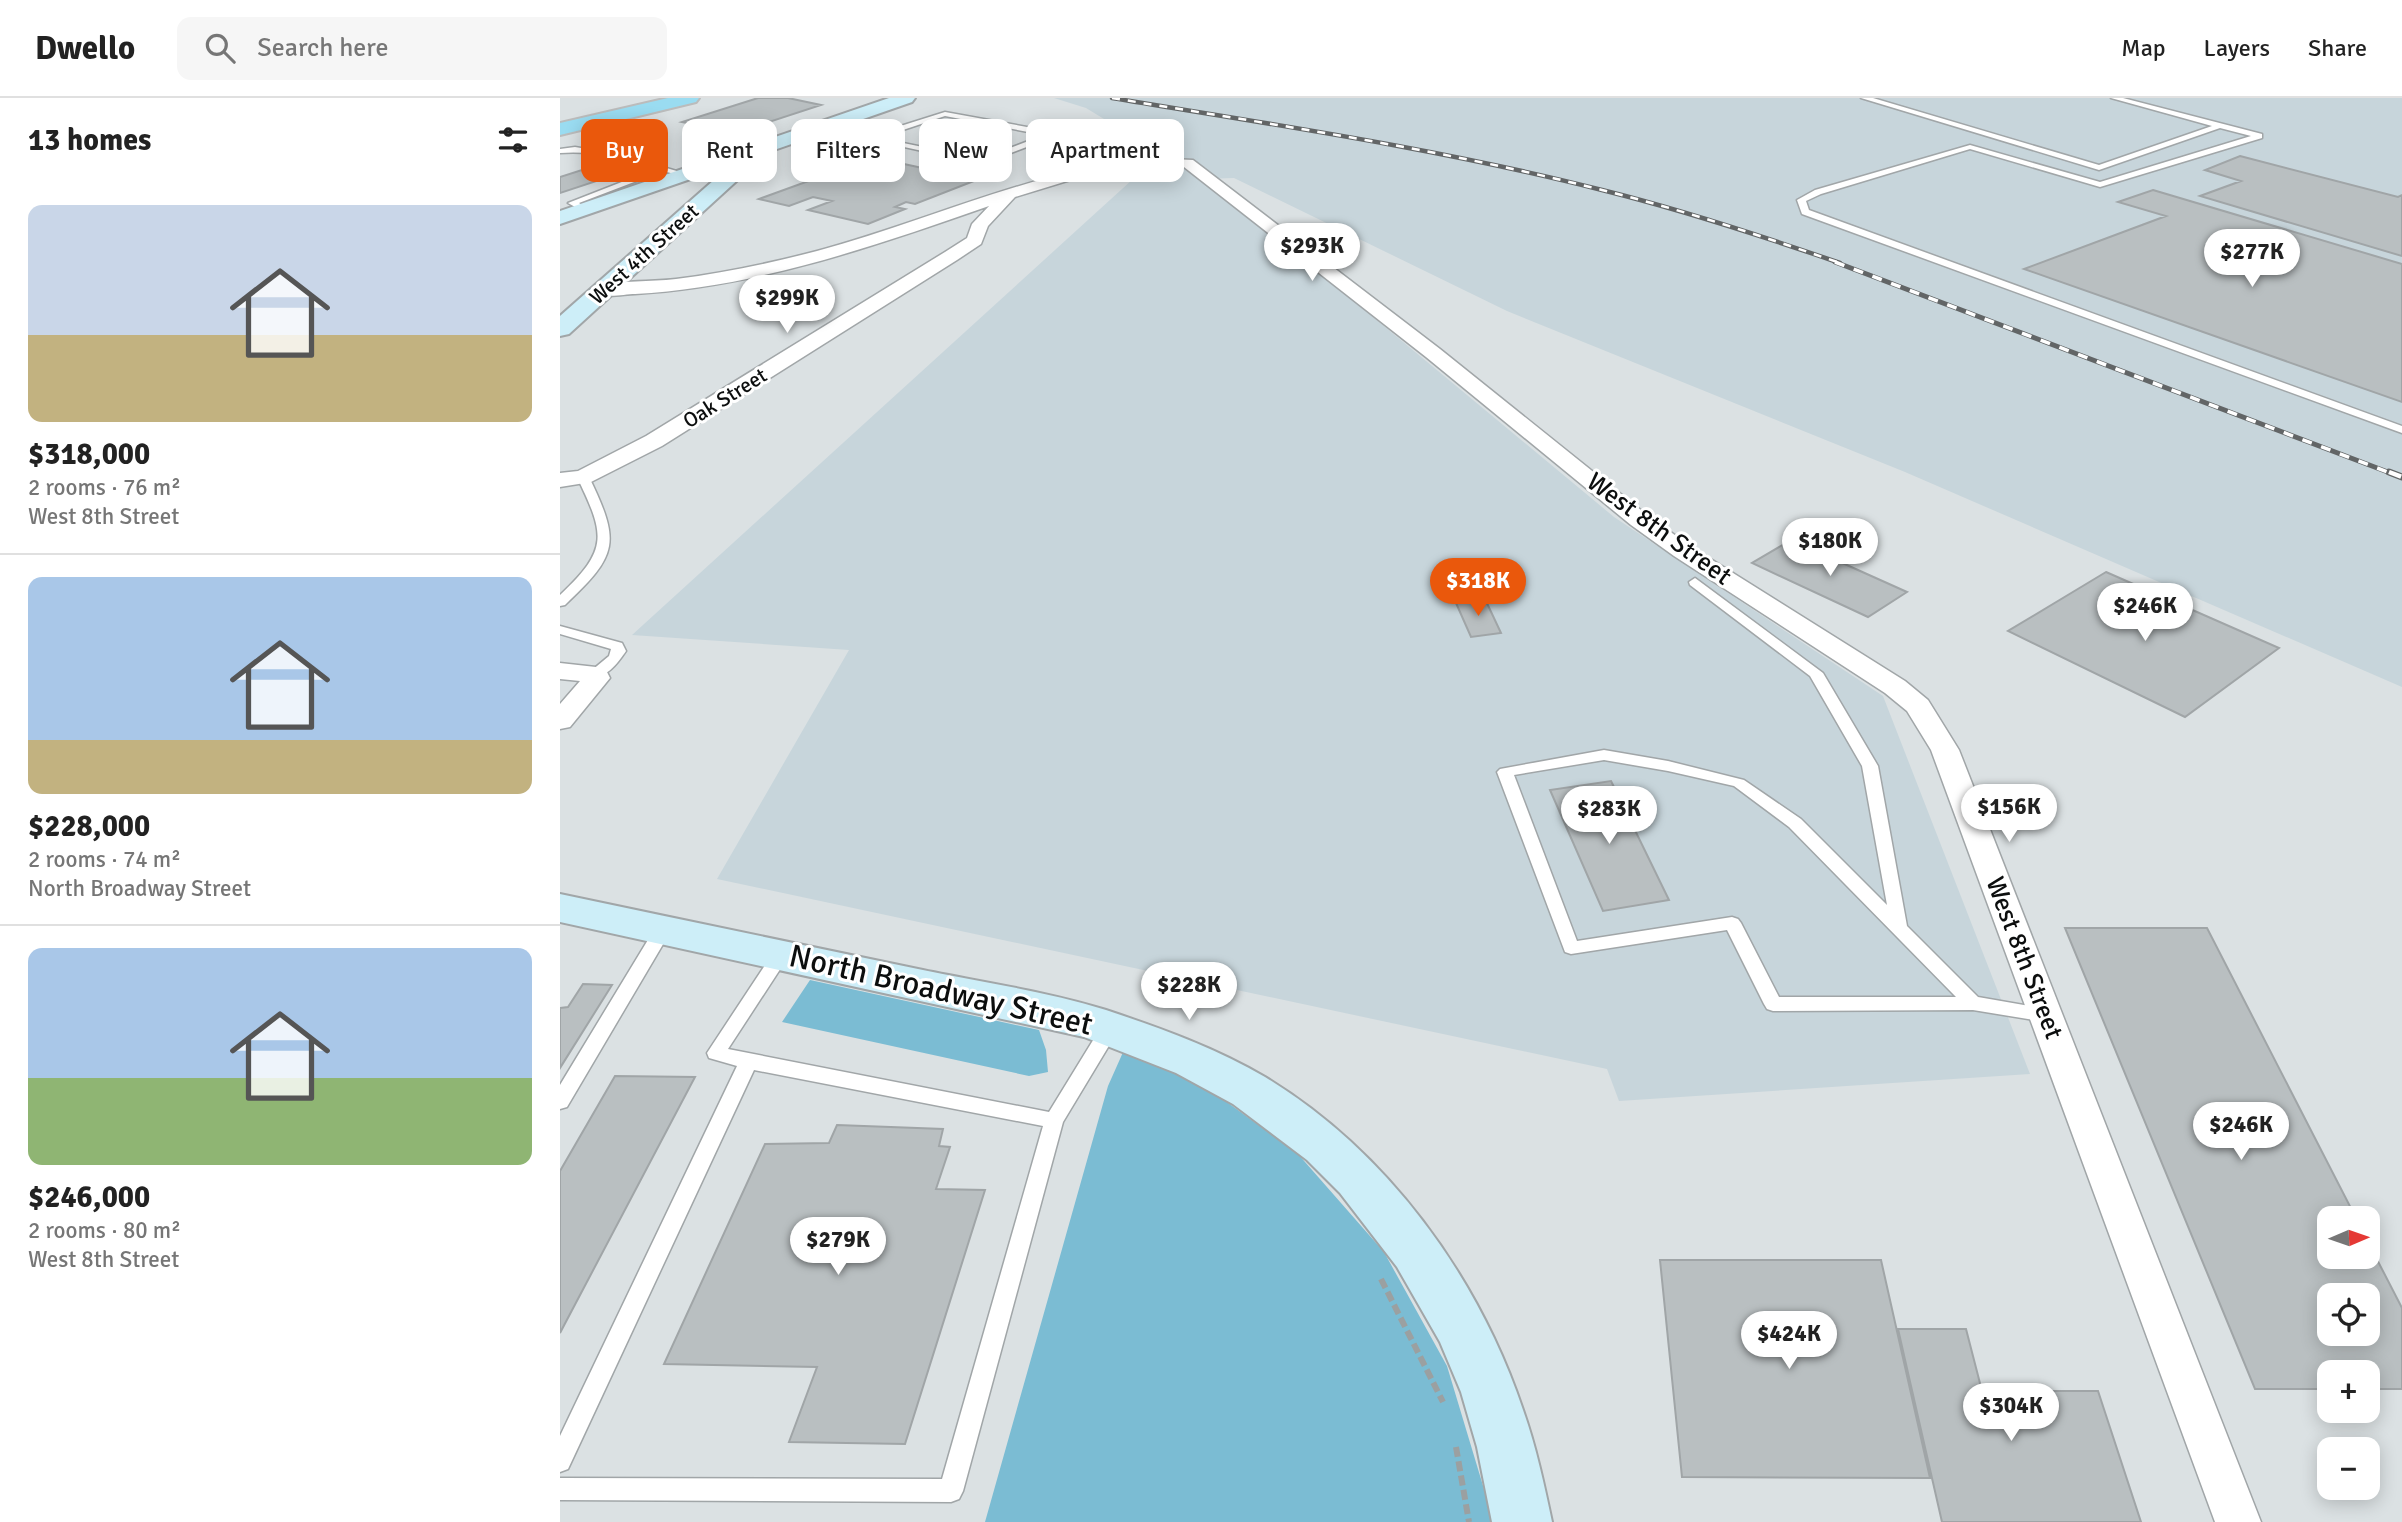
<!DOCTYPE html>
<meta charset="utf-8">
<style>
body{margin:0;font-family:Signika,sans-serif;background:#f6f6f6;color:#222;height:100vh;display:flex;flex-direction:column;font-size:26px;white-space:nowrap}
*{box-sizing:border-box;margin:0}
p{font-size:23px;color:#767676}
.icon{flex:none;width:38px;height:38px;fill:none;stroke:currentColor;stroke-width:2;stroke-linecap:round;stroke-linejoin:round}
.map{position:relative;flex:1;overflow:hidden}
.details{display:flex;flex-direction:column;background:#fff;width:560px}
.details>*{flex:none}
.guide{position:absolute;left:21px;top:21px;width:665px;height:63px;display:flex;gap:14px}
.needle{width:46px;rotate:88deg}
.controls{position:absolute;left:1757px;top:1108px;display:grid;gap:14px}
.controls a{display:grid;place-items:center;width:63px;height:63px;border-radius:14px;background:#fff;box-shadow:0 4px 18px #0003;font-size:35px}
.price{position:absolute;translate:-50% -60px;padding:0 16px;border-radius:24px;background:#fff;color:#222;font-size:23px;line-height:46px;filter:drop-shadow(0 2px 4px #0008)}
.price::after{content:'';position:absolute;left:50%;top:42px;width:21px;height:16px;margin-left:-10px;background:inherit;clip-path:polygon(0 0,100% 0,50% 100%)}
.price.current{background:#ea580c;color:#fff}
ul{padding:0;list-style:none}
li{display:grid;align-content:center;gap:14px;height:371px;padding:0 28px}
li+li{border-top:2px solid #e0e0e0}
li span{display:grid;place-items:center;height:217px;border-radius:14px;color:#555}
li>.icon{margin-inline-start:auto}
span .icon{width:126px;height:126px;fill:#fffc;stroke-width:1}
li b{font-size:30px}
h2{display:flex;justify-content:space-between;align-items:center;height:84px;padding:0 28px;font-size:30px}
.tag{padding:0 24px;border-radius:14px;background:#fff;box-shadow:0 4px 18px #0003;font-size:24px;line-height:63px}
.tag.current{background:#ea580c;color:#fff}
header{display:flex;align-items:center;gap:42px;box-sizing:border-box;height:98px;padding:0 35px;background:#fff;border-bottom:2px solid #e0e0e0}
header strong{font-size:33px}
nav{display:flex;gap:38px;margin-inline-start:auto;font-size:24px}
.search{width:490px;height:63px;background:#f6f6f6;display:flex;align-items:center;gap:18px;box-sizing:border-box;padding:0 24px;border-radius:14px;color:#767676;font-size:26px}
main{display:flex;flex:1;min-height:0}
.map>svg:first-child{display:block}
.built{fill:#c7d5db}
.green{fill:#7bbcd3}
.building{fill:#b9bfc1;stroke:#a0a5a7;stroke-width:2;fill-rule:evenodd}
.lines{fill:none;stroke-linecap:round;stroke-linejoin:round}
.lane-casing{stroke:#a1a6a8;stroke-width:3}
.street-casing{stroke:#a1a6a8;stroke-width:3}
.secondary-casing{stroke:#a1a6a8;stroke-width:4}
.primary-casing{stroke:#bbbcbc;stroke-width:4}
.path{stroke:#9ba0a1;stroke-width:6;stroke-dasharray:10 4.5;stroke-linecap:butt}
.lane{fill:#fff;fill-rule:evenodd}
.street{fill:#fff;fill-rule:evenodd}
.secondary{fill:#cdeef8;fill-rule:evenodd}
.primary{fill:#9adcf1;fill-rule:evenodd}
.rail-far2-casing{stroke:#626566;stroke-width:4.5}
.rail-far1-casing{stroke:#626566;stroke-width:5}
.rail-casing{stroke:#626566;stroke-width:7}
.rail-far2{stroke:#fff;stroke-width:2.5;stroke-dasharray:8;stroke-linecap:butt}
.rail-far1{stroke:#fff;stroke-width:3.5;stroke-dasharray:10;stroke-linecap:butt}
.rail{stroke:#fff;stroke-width:4.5;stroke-dasharray:13;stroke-linecap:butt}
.labels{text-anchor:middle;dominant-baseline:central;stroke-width:6;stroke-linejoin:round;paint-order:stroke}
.far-street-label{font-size:21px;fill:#0c0e0e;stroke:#fff}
.street-label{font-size:26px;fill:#0c0e0e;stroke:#fff}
.near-street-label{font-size:32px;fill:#0c0e0e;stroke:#fff}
</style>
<header>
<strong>Dwello</strong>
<div class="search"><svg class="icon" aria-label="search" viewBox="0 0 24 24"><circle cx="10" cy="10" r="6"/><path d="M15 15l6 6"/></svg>Search here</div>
<nav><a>Map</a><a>Layers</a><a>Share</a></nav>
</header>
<main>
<section class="details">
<h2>13 homes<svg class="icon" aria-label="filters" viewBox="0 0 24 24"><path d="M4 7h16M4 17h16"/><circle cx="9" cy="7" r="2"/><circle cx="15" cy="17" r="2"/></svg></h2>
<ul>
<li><span style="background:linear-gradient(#c9d6e8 60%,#c2b280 0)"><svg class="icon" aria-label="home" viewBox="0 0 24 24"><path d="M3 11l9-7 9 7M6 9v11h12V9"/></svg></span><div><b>$318,000</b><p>2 rooms · 76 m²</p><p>West 8th Street</p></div></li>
<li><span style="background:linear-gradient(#a9c7e8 75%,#c2b280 0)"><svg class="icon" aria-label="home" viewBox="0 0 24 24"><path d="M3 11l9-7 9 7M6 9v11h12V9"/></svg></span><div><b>$228,000</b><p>2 rooms · 74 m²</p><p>North Broadway Street</p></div></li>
<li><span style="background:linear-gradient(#a9c7e8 60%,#8fb573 0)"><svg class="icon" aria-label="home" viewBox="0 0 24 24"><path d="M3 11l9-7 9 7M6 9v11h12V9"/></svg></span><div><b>$246,000</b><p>2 rooms · 80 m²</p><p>West 8th Street</p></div></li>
</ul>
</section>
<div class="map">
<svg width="1842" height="1424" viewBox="0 0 1842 1424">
<rect width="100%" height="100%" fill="#dbe1e3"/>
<path class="built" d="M494,0H1842V589L1345,374L947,213L674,80L641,81L719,141L1054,419L1323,598L1470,976L1059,1003L1047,971L157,781L289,552L72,537L573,81L579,55L567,35L526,10Z"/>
<path class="green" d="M250,882L479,932L486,952L488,974L469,978L222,924Z
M564,952L645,988L738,1056L824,1154L887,1268L930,1411L931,1424H425L548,988Z"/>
<path class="building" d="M198,0H228L261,7L175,35L122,24Z
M1680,58L1838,99L1842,97V158L1640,98L1681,83L1645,72Z
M312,59L376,73L369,75L391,80L400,77L419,81L355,106L346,104L335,109L345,111L308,126L248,112L272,103L253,99L229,108L199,101L276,73L295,77L314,70L294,65Z
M53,62L82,68L0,95V79Z
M1593,92L1842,166V304L1464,171L1606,118L1558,104Z
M1231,442L1347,494L1308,519L1192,465Z
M1546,474L1719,550L1625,619L1448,533Z
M925,501L941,535L911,539L896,505Z
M1051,683L1109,802L1043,813L990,692Z
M1505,830H1647L1796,1120H1769V1158H1808V1144L1842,1210V1291H1808V1274H1769V1291H1695ZM1769,1197H1808V1236H1769Z
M23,886L52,887L0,970V910L8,909Z
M55,978L135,979L0,1235V1073Z
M277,1027L383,1031L379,1048L390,1049L376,1091L425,1092L345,1346L229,1344L257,1269L104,1266L205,1046L269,1045Z
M1100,1162H1321L1370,1380L1122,1379Z
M1338,1231H1406L1422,1293H1538L1581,1424H1382Z"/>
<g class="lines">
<defs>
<path id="lane" d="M1301,0H1313L1539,67L1652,28L1551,0H1563L1702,36V40L1540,89L1410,51L1261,96L1246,103L1249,112L1842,328V335L1242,116L1237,102L1255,92L1410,47L1540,84L1691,38L1660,30L1539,72Z
M385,14L522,39L549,50L565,66L558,68L543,54L517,43L493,39L422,66L312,42V37ZM385,18L484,37L421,61L319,40Z
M15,49L63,57L130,77L126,79L103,73L19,105L28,111L24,114L8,105L95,71C63,61 33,52 0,55V51Z
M23,375L29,379C61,445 58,457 5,507L0,508V497C49,451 45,437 17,379Z
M1135,480L1263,575L1318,668L1347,828L1418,899L1492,912L1495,917L1492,922L1486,924L1413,912L1213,913L1207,911L1204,906L1167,832L1011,856L1005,854L937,674L940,671L1044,652L1108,663L1184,682L1241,721L1327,807L1302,668L1250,578L1130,487L1129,484ZM1044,662L1108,673L1174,688L1229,729L1396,899H1219L1181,825L1178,821L1172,819L1017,843L954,677Z
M0,528L62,545L66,553C58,565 46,581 31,579L29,576L31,573L49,558L51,551L0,536Z
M103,825L109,827L112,831L7,1009L0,1011V987L97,827Z
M221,850L227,852L230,856L168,951L489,1014L543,926L550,924L557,926L559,931L503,1024L403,1393L399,1401L391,1404L0,1402V1380L382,1381L483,1028L194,972L8,1371L0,1374V1338L177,968L149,960L147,955L215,852Z"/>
<path id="street" d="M590,60L633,62L880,251L1087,417L1130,448L1345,583L1368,602L1399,652L1701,1424H1655L1371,652L1347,613L1325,595L1114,458L1071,427L866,259L624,69H590L552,73L517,80L455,99L428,128L421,146L397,162L102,348L31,384L0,389V375L18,373L86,338L385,154L407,140L412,126L429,108C315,148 197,189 75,196C63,196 42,202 34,192L37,188C62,182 90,184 116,181C164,175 211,165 257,153C369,123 474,72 590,60Z
M0,565L45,570L50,580L10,629L0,631V606L20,583L0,581Z"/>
<path id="secondary" d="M329,0H355L352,4L194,59L197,63L194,67L9,236L0,238V218L171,67L0,126V113Z
M0,796C119,821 238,846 358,871C420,884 485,893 546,912C600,930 656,950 705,979C827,1053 918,1178 963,1312C976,1349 984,1386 992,1424H932L917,1349L901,1294L880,1244L837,1169L780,1095L747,1062L673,1006L616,975L524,939L0,824Z"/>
<path id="primary" d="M108,0H139L136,4L0,37V25Z"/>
</defs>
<use href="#lane" class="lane-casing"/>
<use href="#street" class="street-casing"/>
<use href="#secondary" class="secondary-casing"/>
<use href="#primary" class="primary-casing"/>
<path class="path" d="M821,1181L883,1304
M896,1349L909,1424"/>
<use href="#lane" class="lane"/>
<use href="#street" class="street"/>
<use href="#secondary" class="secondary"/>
<use href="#primary" class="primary"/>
<defs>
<path id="rail-far2" d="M552,0C716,27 881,51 1042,92C1123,112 1202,138 1280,165"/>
<path id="rail-far1" d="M1275,164L1833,376"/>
<path id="rail" d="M1829,374L1842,379"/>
</defs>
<use href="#rail-far2" class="rail-far2-casing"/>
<use href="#rail-far1" class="rail-far1-casing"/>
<use href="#rail" class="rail-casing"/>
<use href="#rail-far2" class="rail-far2"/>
<use href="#rail-far1" class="rail-far1"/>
<use href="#rail" class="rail"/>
</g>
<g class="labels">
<g class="far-street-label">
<text transform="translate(84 156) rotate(-42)">West 4th Street</text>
<text transform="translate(165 300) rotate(-32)">Oak Street</text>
</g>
<g class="street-label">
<text transform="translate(1099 431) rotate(36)">West 8th Street</text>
<text transform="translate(1464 860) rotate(69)">West 8th Street</text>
</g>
<g class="near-street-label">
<text transform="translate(381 892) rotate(13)">North Broadway Street</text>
</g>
</g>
</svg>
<div class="controls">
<a><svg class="needle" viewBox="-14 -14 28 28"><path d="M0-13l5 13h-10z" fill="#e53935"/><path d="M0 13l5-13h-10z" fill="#767676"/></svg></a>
<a><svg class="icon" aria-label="locate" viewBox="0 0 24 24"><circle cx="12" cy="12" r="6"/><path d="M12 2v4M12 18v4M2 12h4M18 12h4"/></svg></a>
<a>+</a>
<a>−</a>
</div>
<b class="price" style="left:752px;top:185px">$293K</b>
<b class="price" style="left:1692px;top:191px">$277K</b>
<b class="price" style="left:227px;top:237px">$299K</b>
<b class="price" style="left:1270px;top:480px">$180K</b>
<b class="price current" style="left:918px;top:520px">$318K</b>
<b class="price" style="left:1585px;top:545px">$246K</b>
<b class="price" style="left:1449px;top:746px">$156K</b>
<b class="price" style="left:1049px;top:748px">$283K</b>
<b class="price" style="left:629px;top:924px">$228K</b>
<b class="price" style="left:1681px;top:1064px">$246K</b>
<b class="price" style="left:278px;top:1179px">$279K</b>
<b class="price" style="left:1229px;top:1273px">$424K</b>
<b class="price" style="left:1451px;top:1345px">$304K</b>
<div class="guide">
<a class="tag current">Buy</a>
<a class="tag">Rent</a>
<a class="tag">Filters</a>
<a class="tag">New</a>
<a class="tag">Apartment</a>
</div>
</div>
</main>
